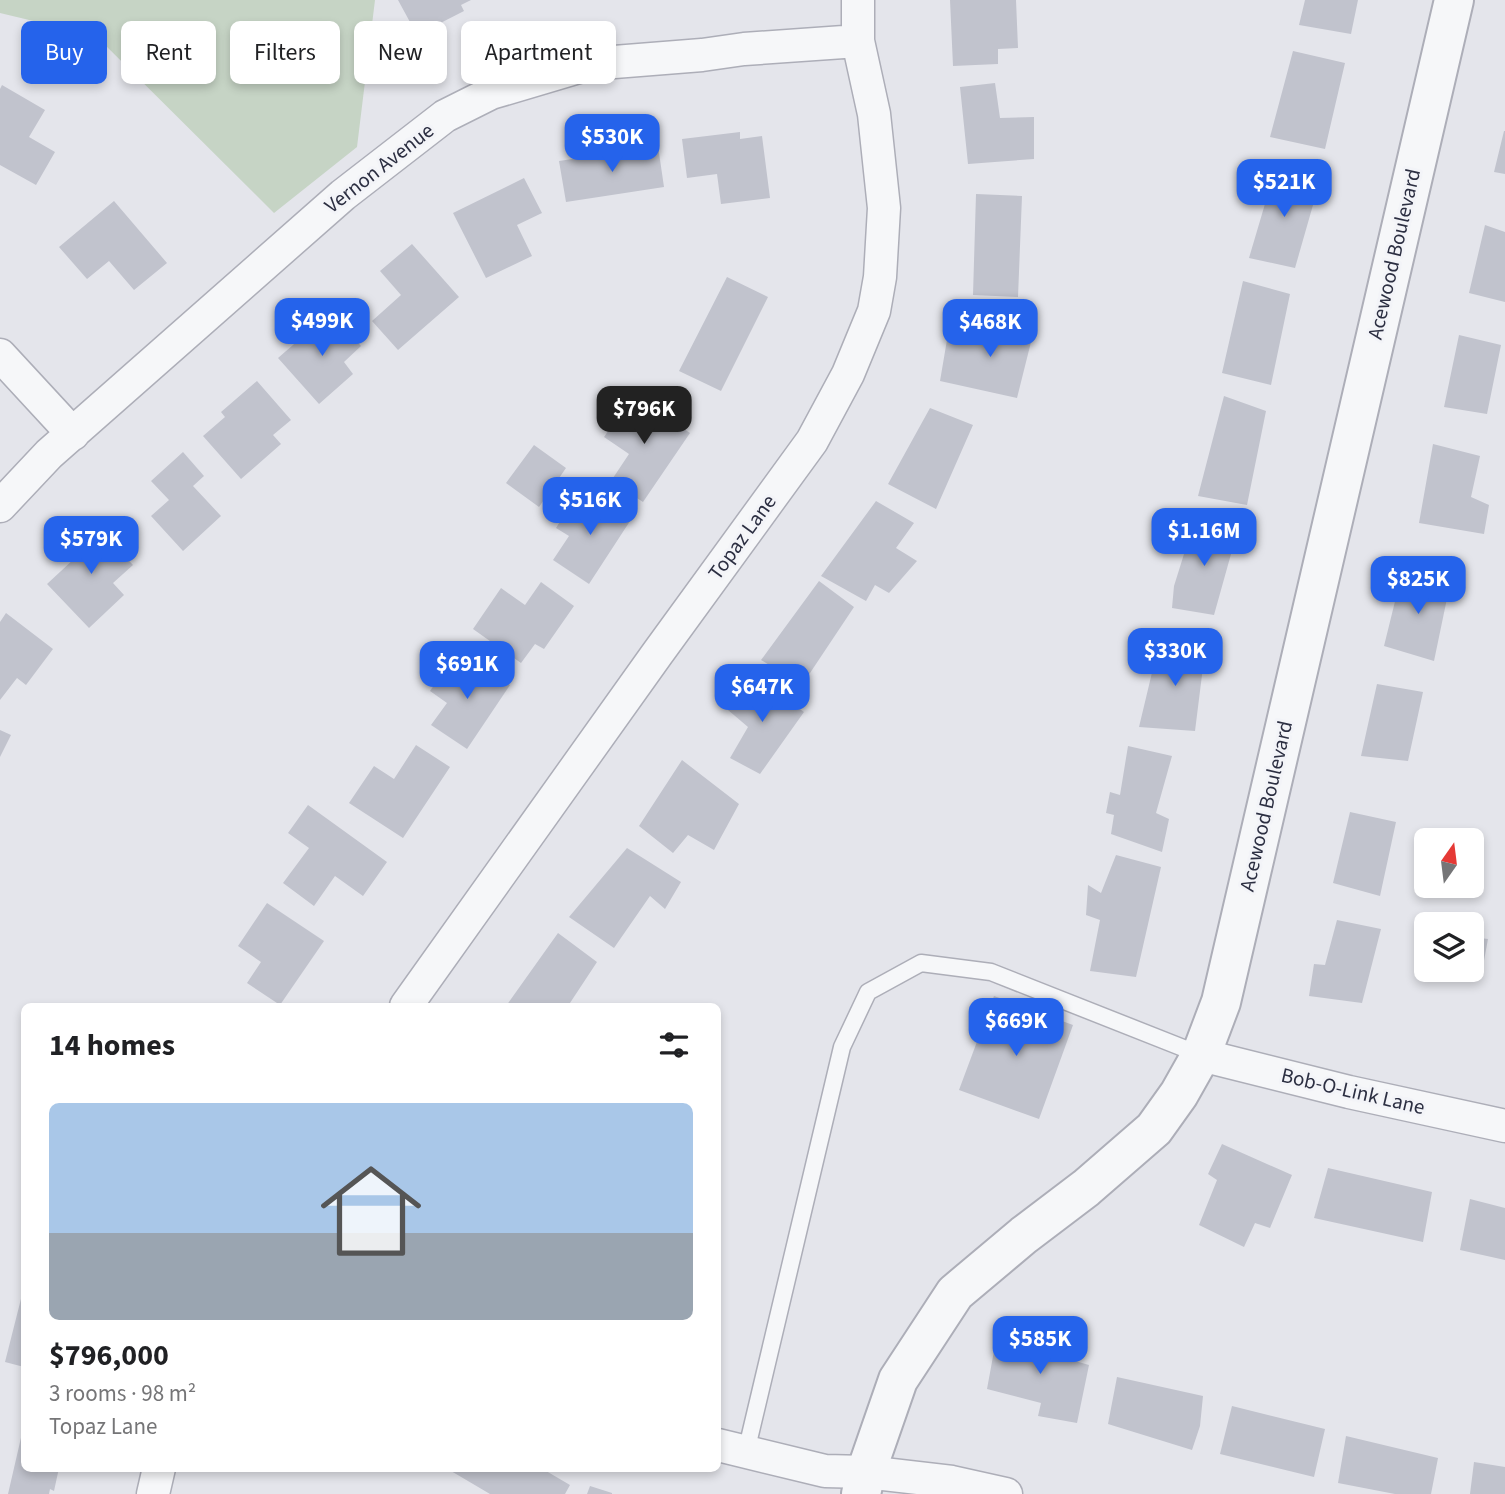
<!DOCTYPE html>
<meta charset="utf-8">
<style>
body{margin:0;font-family:"Source Sans 3",sans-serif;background:#f6f6f6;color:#202124;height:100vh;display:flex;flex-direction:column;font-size:26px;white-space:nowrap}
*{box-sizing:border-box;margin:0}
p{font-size:23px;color:#757577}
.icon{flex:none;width:38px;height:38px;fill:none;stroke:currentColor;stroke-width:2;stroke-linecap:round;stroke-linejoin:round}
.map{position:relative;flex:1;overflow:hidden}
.panel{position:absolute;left:21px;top:1003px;width:700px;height:469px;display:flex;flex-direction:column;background:#fff;border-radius:10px;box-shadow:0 4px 10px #0003}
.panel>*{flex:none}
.hud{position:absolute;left:21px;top:21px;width:700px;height:63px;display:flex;gap:14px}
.needle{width:46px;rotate:14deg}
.controls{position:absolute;left:1414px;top:828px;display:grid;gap:14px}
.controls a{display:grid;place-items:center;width:70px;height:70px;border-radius:10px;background:#fff;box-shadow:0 4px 10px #0003;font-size:35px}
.price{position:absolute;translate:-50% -60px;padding:0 16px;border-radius:14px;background:#2563eb;color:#fff;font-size:23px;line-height:46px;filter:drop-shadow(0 2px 4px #0008)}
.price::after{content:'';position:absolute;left:50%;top:42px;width:21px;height:16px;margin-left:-10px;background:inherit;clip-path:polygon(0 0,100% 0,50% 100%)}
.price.selected{background:#222;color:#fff}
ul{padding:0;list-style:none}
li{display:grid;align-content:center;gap:14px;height:371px;padding:0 28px}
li+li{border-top:2px solid #e0e0e0}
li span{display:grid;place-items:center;height:217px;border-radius:10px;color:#555}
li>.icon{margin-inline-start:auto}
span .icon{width:126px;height:126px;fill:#fffc;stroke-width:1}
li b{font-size:30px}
h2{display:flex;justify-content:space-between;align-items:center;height:84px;padding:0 28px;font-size:30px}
.pill{padding:0 24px;border-radius:10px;background:#fff;box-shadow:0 4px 10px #0003;font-size:24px;line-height:63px}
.pill.selected{background:#2563eb;color:#fff}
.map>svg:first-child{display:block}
.green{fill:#c6d4c5}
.building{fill:#c1c3cd}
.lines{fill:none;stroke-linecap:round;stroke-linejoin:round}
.service-casing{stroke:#adaeb8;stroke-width:19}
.minor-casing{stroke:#adaeb8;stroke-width:35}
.tertiary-casing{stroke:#adaeb8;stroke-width:42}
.service{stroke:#f6f7f9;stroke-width:16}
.minor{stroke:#f6f7f9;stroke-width:32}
.tertiary{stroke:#f6f7f9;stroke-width:38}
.labels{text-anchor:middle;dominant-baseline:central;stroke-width:6;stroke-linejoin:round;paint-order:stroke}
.street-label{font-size:21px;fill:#2c2f42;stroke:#f3f4f8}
</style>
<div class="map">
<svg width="1505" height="1494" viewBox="0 0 1505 1494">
<rect width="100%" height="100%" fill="#e4e5eb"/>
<path class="green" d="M0,0H375L357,147L274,213L96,36L0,13Z"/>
<path class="building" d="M398,0H471L461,5L464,11L417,35Z
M950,0H1016L1018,48L998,49V64L953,66Z
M1305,0H1358L1351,34L1299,25Z
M1293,51L1345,63L1325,149L1270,137Z
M995,83L1000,118L1034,117V159L968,164L960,87Z
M2,85L45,110L29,137L55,152L36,185L0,165V89Z
M1504,131H1505V174L1494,172Z
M740,132V139L762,136L770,198L721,204L717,174L687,178L682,139Z
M658,146L664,187L566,202L559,161Z
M1275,170L1311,173L1308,191L1315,198L1295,268L1249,258Z
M524,178L542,213L517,225L532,256L486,278L453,213Z
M976,194L1022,196L1018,297L973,295Z
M114,201L167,263L134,290L109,261L87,279L59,247Z
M1485,225L1505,232V302L1469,293Z
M412,244L459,297L398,350L372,321L401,295L380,271Z
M727,277L768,297L721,391L679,371Z
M1243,281L1290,294L1271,385L1222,373Z
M331,312L361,346L344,362L353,374L319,404L278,358Z
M999,314L1035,326L1017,398L940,381L948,334L989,345Z
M1459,335L1501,345L1487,414L1444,407Z
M257,381L291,420L273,435L281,444L241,479L203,436L225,417L221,412Z
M633,395L690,433L643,502L611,481L629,454L604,437Z
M1224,396L1266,411L1247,505L1198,496Z
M930,408L973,425L936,509L888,484Z
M1433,444L1480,456L1471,497L1489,505L1484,534L1419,523Z
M534,445L566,468L539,507L506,483Z
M183,452L204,476L193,486L221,516L183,551L151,516L169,500L151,481Z
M595,495L632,518L589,584L553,560L569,536L556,528L573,501L586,509Z
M876,501L914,523L896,548L917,561L889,593L875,585L866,601L821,576Z
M1194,522L1238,529L1214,615L1172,608L1174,586Z
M93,523L133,565L113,583L124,595L89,628L47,584L75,558L66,548Z
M1402,573L1450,584L1434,661L1384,646Z
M819,581L854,607L802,685L761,660Z
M541,582L574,606L544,649L535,644L521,663L473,629L501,588L525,605Z
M6,613L53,649L26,685L17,678L0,700V622Z
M1172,639L1206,643L1195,731L1139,727L1155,660L1165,659Z
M475,661L510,685L467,749L431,725L447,703L430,691L449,663L466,674Z
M751,675L804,712L760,774L730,758L748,727L728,710Z
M1377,684L1423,692L1408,761L1361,756Z
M0,730L11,735L0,757Z
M416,745L450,767L403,838L349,803L374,766L394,779Z
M1128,746L1172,756L1156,813L1169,819L1162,852L1111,834L1114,815L1106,813L1110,792L1120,795Z
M682,760L739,804L714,850L688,835L673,853L639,826Z
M308,805L387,862L363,896L335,876L314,906L283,883L309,848L288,833Z
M1350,812L1396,822L1380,896L1333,883Z
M627,848L681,882L665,909L650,896L614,948L569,917Z
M1116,855L1161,867L1136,977L1090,971L1100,920L1086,915L1088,885L1101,893Z
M267,903L324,941L280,1005L247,983L261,962L238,946Z
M1337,920L1381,929L1362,1003L1309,996L1314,964L1325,965Z
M558,933L597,962L568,1006H506Z
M1472,937L1488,939L1483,966L1472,965Z
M994,996L1073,1025L1039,1119L959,1090Z
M1222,1144L1292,1175L1270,1228L1255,1223L1244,1247L1199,1225L1217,1180L1208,1174Z
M1328,1168L1432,1192L1423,1242L1314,1218Z
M1470,1199L1505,1208V1260L1460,1250Z
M24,1287V1367L5,1362Z
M1033,1329L1060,1335L1061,1357L1089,1365L1077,1423L1038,1416L1041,1403L987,1389L996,1340L1029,1350Z
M1117,1377L1203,1396L1200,1426L1192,1450L1108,1424Z
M1232,1406L1325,1429L1314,1477L1220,1454Z
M23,1429L24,1468H59L54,1491L50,1489L49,1494H8Z
M1346,1436L1438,1458L1431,1494H1395L1338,1483Z
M1474,1462L1505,1467V1494H1470Z
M452,1468H541L570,1485L565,1494H490L451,1471Z
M590,1486L612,1493V1494H587Z"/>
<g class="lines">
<defs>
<path id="service" d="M746,1452L842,1047L868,992L921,963L991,972L1201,1055"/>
<path id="minor" d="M0,355L73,434
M0,506L49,454L343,195L445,116L491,93L589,64L702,55L744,49L858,41
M406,1006L657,654L812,441L848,374L874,311L880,277L884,208L874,114L858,41V0
M1201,1055L1349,1092L1505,1126
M718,1445L825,1471L866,1472L952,1482L1006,1494
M153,1494L159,1468"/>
<path id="tertiary" d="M861,1494L866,1472L898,1380L955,1293L1024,1235L1086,1188L1154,1129L1179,1094L1201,1055L1221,1002L1454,0"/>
</defs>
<use href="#service" class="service-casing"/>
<use href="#minor" class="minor-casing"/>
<use href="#tertiary" class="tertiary-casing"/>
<use href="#service" class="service"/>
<use href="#minor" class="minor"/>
<use href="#tertiary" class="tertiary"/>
</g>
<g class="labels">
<g class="street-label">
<text transform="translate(379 168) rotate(-38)">Vernon Avenue</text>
<text transform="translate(1394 254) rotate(-77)">Acewood Boulevard</text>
<text transform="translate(742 537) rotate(-54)">Topaz Lane</text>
<text transform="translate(1266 806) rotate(-77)">Acewood Boulevard</text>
<text transform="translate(1353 1091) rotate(13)">Bob-O-Link Lane</text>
</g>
</g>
</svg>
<div class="controls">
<a><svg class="needle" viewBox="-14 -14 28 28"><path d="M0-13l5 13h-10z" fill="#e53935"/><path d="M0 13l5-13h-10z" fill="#757577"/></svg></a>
<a><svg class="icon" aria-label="layers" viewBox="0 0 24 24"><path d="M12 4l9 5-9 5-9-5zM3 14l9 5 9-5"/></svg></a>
</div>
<b class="price" style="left:612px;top:174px">$530K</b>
<b class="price" style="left:1284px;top:219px">$521K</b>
<b class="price" style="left:322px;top:358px">$499K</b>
<b class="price" style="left:990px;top:359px">$468K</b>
<b class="price selected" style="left:644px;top:446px">$796K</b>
<b class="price" style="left:590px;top:537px">$516K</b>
<b class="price" style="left:1204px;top:568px">$1.16M</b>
<b class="price" style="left:91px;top:576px">$579K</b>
<b class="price" style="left:1418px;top:616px">$825K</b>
<b class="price" style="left:1175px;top:688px">$330K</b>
<b class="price" style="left:467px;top:701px">$691K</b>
<b class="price" style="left:762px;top:724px">$647K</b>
<b class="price" style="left:1016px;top:1058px">$669K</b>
<b class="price" style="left:1040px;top:1376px">$585K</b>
<div class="hud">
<a class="pill selected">Buy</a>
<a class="pill">Rent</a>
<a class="pill">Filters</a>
<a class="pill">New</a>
<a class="pill">Apartment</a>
</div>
<section class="panel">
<h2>14 homes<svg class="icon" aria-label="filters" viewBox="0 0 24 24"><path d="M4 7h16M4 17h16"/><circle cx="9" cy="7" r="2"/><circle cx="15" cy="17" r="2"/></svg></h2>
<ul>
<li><span style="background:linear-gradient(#a9c7e8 60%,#9aa5b1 0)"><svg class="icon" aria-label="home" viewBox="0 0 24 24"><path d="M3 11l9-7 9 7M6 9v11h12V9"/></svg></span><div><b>$796,000</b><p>3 rooms · 98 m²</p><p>Topaz Lane</p></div></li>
</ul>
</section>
</div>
